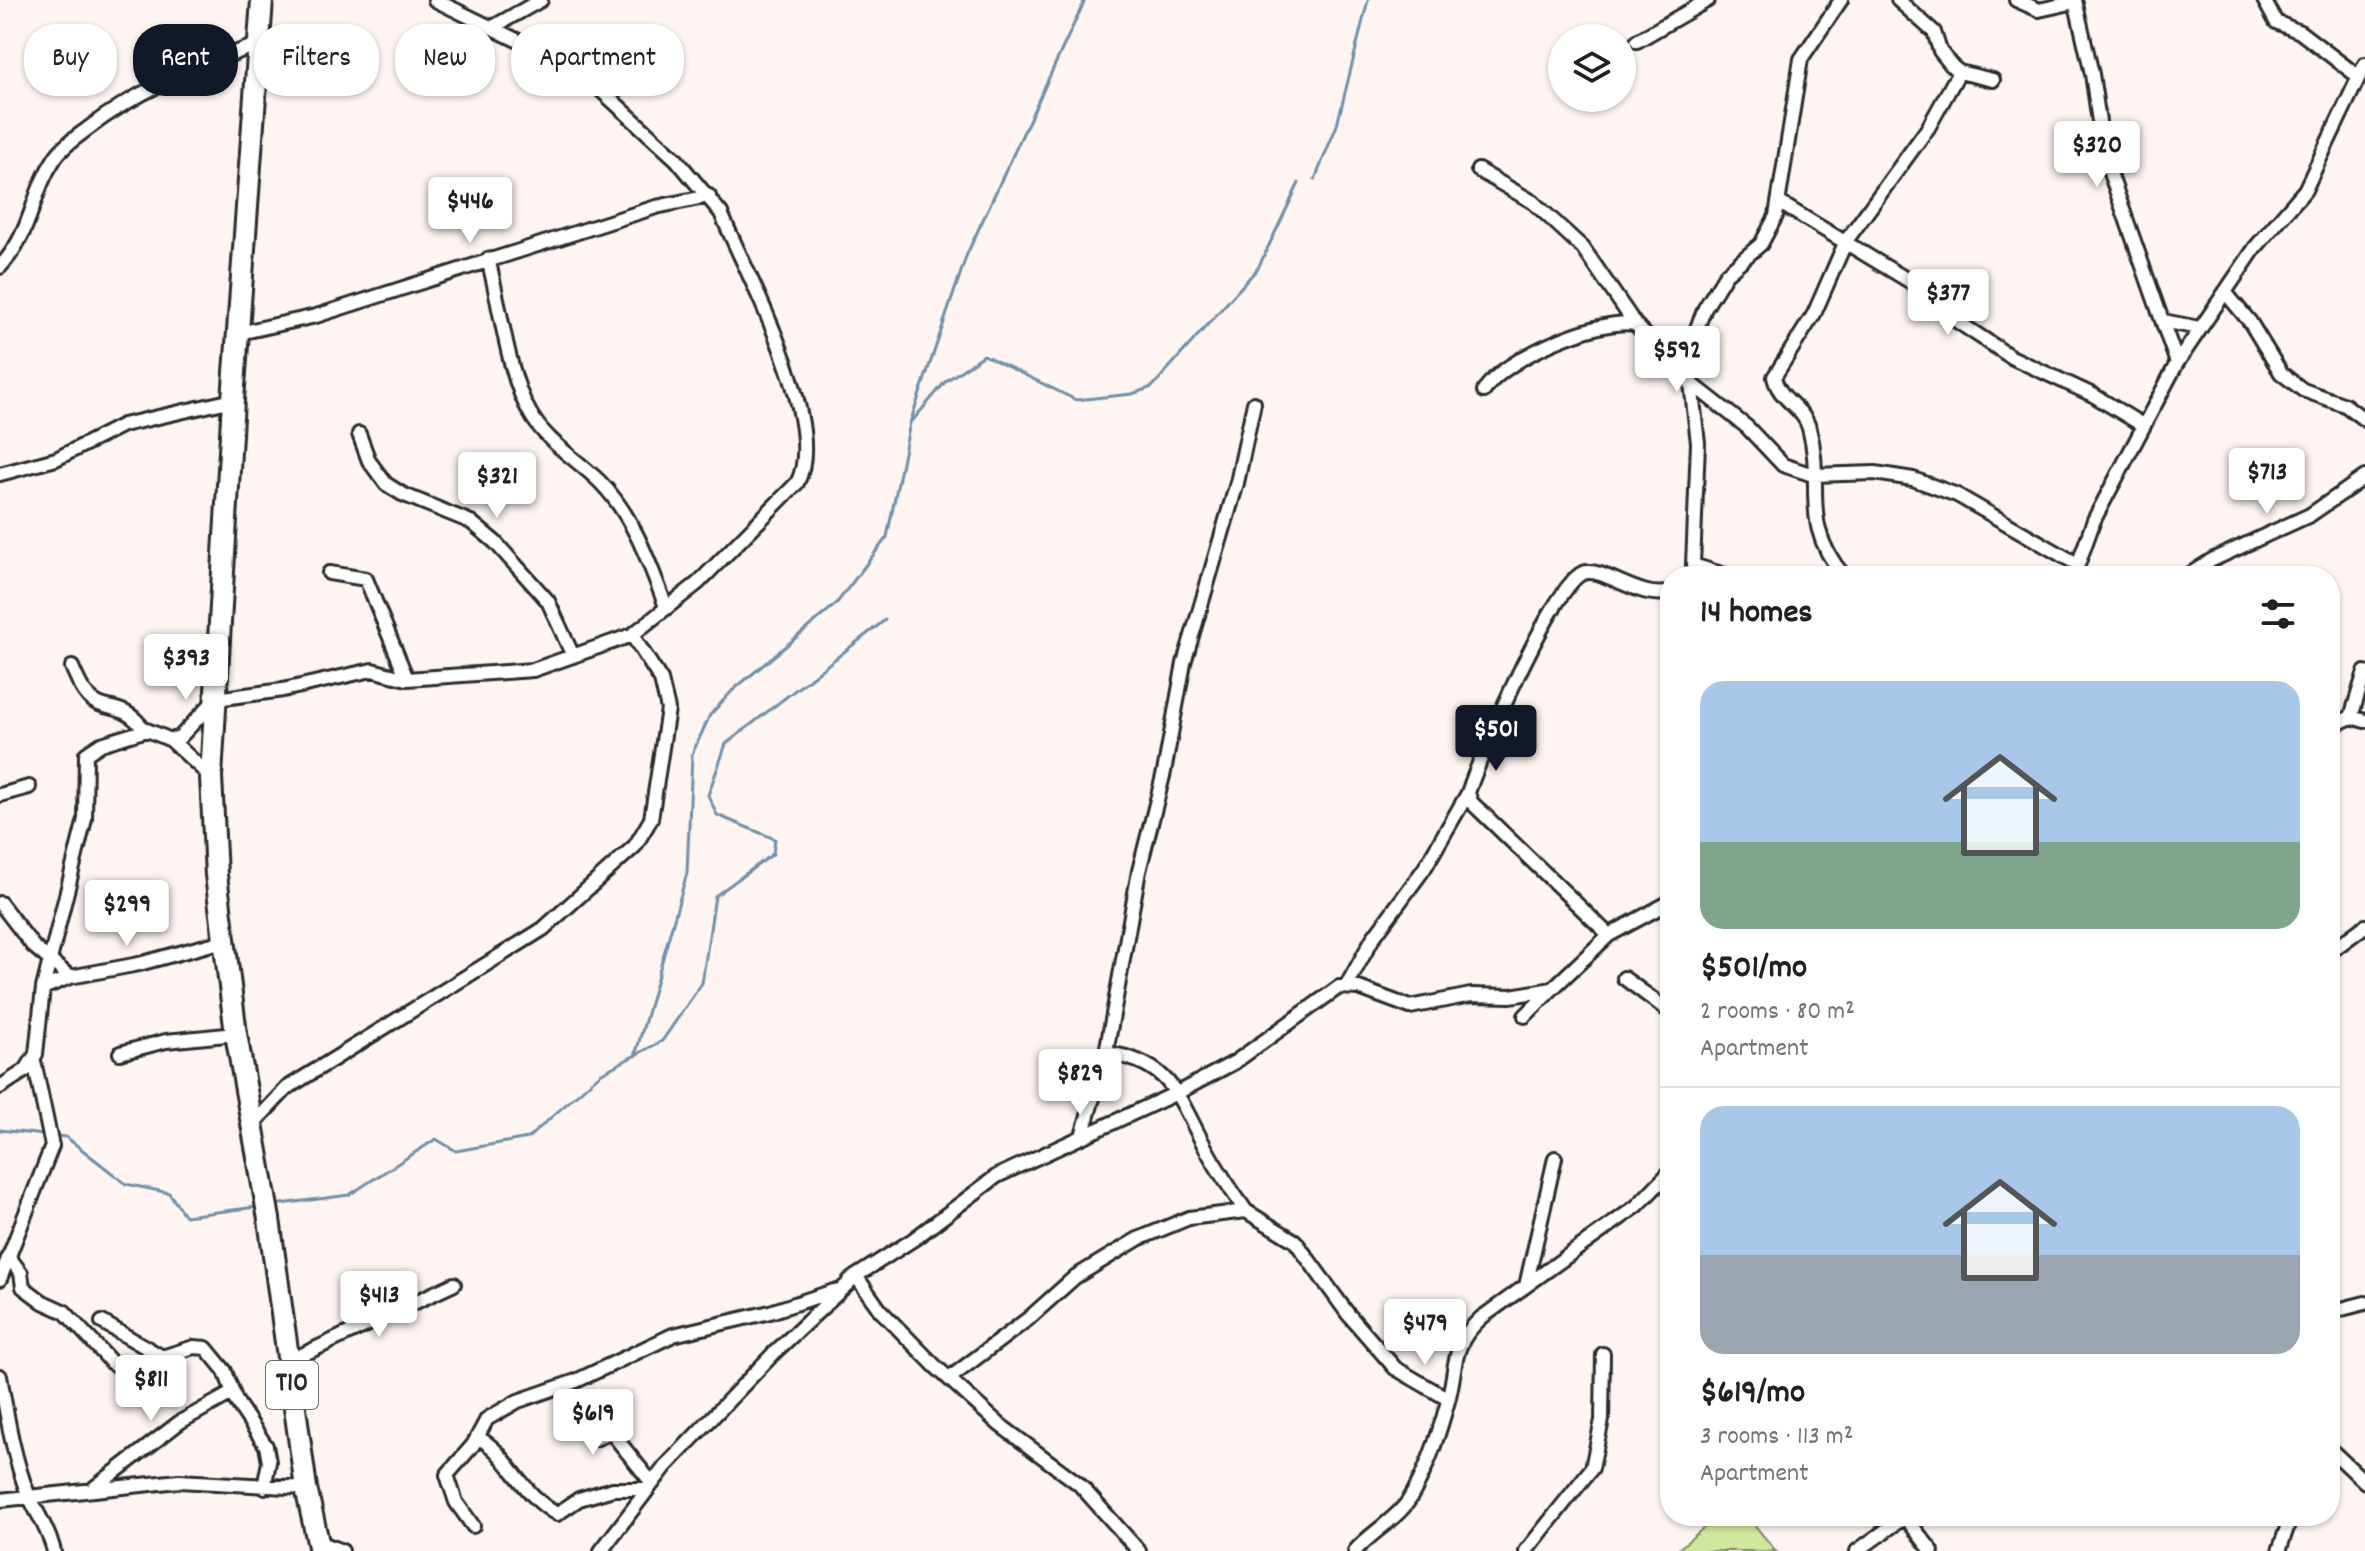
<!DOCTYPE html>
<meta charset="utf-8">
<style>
body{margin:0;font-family:Dekko,sans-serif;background:#f6f6f6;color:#202124;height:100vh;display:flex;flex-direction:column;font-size:30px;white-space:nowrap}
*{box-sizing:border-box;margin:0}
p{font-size:26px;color:#757577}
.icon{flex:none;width:44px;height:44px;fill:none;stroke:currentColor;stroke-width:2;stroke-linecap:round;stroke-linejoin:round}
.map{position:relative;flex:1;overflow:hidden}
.drawer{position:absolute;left:1660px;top:566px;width:680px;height:960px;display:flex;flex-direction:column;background:#fff;border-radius:32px;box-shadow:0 2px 6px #0004}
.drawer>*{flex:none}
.banner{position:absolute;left:24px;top:24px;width:760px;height:72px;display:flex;gap:16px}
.fabs{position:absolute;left:1548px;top:24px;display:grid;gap:16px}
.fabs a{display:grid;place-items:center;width:88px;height:88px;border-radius:50%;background:#fff;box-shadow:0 2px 6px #0004;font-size:40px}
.price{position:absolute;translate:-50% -68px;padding:0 18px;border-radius:8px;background:#fff;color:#222;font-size:26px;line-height:52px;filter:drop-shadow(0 2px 4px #0008)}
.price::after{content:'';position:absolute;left:50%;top:48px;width:24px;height:18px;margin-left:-12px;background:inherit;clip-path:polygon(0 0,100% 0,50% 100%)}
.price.on{background:#111827;color:#fff}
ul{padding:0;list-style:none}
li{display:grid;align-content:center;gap:16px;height:424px;padding:0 40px}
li+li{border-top:2px solid #e0e0e0}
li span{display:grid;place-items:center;height:248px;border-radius:24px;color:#555}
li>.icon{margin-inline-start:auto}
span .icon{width:144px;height:144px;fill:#fffc;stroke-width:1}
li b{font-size:34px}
h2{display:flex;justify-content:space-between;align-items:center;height:96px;padding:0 40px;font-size:34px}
.chip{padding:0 28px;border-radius:32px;background:#fff;box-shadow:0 2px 6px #0004;font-size:28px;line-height:72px}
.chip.on{background:#111827;color:#fff}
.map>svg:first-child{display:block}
.green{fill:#d0e79c;stroke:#7e8964;stroke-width:2}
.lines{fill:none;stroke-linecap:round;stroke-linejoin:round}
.stream{stroke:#6f90a8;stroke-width:3}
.minor-casing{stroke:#2b2b2b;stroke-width:18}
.trunk-casing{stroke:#2b2b2b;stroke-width:26}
.minor{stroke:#fff;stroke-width:12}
.trunk{stroke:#fff;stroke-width:20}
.labels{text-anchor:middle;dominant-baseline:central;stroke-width:7;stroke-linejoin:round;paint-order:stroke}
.shield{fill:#fff;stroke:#6b6b6b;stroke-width:2}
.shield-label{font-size:28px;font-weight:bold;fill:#2b2b2b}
</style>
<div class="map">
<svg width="2365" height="1551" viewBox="0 0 2365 1551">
<rect width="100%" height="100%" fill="#fef5f2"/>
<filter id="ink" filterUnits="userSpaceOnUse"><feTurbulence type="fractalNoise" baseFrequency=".0125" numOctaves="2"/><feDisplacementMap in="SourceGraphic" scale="16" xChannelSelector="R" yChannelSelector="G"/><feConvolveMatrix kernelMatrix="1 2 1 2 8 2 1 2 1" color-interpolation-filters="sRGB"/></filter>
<g filter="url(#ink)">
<path class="green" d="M1718,1516H1747L1776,1551H1676Z"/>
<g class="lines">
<path class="stream" d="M1315,179L1337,125L1368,0
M913,420L946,381L984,355L1076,400L1132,394L1152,387L1258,268L1299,183
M635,1056L687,873L692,754L710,715L732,691L836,604L887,537L910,423L967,254L1085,0
M0,1130L44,1135
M55,1136L66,1137L126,1184L169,1193L185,1216L257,1207
M273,1205L349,1195L436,1139L456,1151L528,1138L600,1074L662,1041L702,983L715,896L773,854L775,839L717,815L708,795L726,744L885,620"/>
<defs>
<path id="minor" d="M1841,0L1801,59L1776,216L1761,244L1726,274L1705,308L1693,338L1691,383L1747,427L1783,465L1813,475L1875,473L1913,479L1957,495L2077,564
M1898,0L1934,32L1940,51L1952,66L1959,72L1993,80
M2016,0L2039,10L2075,2
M2075,0L2092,74L2104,156L2177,363
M2264,0L2276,22L2300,32L2359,77
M493,27L541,0
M1637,41L1708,0
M1478,170L1533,202L1583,248L1635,324L1691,383L1698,443L1693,565L1728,576
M1780,203L1911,282L1940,310L2011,357L2093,395L2144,426
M488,259C500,303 508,376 530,413C546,442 577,459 600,482C633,515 650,564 666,607
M0,267C34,230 30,195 55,158C62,147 75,138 86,130C139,88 199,67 261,43
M2225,292L2250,322L2281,373L2303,390L2345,405L2365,420
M2163,321L2199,328
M239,333L316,316L656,207L709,196
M1484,391C1502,359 1600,317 1635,324
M359,434L369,461L386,484L402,494L471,522L495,542L548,601L573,656
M0,474L56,459L123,425L233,400
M329,573L366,579L407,679
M1844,576C1798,522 1825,486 1809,428C1804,408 1778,399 1774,377L1814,314L1846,241L1928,128L1959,72
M2074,576L2094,520L2177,363L2255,248L2305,190L2365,64
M2187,576L2212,560L2310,515L2365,477
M72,667C76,676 80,687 87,695C104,715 123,699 144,730
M2351,717L2365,672
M2330,727L2351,717L2365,721
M171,740L180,737L216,699L283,690L372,670L407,679L533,670L632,635L698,583L797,483C829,424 746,273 721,213L676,159L580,71L435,0
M0,795L29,787
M0,903L33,946L70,977
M1609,935L1471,802L1468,793C1479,758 1554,583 1583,573C1603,566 1640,601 1670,592
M2330,952L2365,926
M1624,978L1670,1012
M1347,985L1373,938L1424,869L1468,793
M43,988L70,977L139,964L223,941
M1525,1016L1552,989
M120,1053L166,1041L236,1034
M1106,1053C1172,1062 1177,1096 1205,1147C1217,1169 1231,1190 1246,1211
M0,1087L26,1070L36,1054L43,988L85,819L86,754L101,744L147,730L171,740L211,777
M252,1125L287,1088L543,929L635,846L651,819L668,709L661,680L632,635
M1082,1136L1106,1053L1139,871L1164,772L1184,663L1237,483L1254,403
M8,1256L21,1273L23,1287L43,1302L65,1312L113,1364L142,1363L194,1347L206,1348L225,1371L236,1401L266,1446L269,1462L264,1487
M0,1279L52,1146L34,1061
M849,1281L856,1276L880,1310L934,1365L1000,1425L1079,1484L1139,1551
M1526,1286L1555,1158
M2330,1312L2365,1303
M102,1322L164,1358
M289,1361L454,1284
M0,1376C7,1416 13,1456 28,1494C37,1514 48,1528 54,1551
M951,1377L1028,1319L1075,1277L1138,1239L1189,1218L1246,1211L1295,1241L1348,1314L1395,1368L1448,1399
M564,1385L595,1439L611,1432L648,1478L655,1479
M478,1438C506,1450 522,1496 557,1514L579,1499L613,1489H648
M2330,1449L2365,1482
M94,1488L180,1422L232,1393
M0,1500L179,1481L306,1488
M1905,1517L1932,1551
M473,1526L456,1502L447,1475L473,1445L487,1419L518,1401L576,1381L673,1335L770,1312L834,1291
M319,1542L342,1551
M601,1551L665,1467L774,1353L856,1276L914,1239L997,1176L1179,1092L1235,1062L1339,987L1359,988L1410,1007L1471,995L1511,996L1552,989L1609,935L1670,902
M1355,1551C1370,1533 1397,1519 1409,1500C1427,1471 1439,1434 1448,1401C1458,1363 1450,1347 1481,1318L1637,1206L1670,1172
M1526,1551L1592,1468L1602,1420L1603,1354
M1857,1551L1906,1516
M2279,1551L2291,1516"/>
<path id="trunk" d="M262,0L233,400L211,777L216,875L236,1034L269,1219L306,1488L320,1551"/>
</defs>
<use href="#minor" class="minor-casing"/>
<use href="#trunk" class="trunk-casing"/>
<use href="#minor" class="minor"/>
<use href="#trunk" class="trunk"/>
</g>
</g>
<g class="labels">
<rect class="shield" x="266" y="1361" width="52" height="48" rx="6"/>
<g class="shield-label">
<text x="292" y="1385">T10</text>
</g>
</g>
</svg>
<div class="fabs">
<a><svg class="icon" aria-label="layers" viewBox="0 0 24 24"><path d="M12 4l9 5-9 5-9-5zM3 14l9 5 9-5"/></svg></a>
</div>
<b class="price" style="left:2097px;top:189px">$320</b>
<b class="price" style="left:470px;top:245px">$446</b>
<b class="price" style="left:1948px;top:337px">$377</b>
<b class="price" style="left:1677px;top:394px">$592</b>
<b class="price" style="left:2267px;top:516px">$713</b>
<b class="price" style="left:497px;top:520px">$321</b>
<b class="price" style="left:186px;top:702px">$393</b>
<b class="price on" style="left:1496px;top:773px">$501</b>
<b class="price" style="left:127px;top:948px">$299</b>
<b class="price" style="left:1080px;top:1117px">$829</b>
<b class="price" style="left:379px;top:1339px">$413</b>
<b class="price" style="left:1425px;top:1367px">$479</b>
<b class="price" style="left:151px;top:1423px">$811</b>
<b class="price" style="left:593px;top:1457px">$619</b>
<div class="banner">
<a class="chip">Buy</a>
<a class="chip on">Rent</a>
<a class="chip">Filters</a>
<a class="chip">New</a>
<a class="chip">Apartment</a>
</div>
<section class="drawer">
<h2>14 homes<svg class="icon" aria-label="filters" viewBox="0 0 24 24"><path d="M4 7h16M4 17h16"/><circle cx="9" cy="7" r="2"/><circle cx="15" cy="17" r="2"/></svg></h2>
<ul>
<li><span style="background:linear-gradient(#a9c7e8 65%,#7fa58c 0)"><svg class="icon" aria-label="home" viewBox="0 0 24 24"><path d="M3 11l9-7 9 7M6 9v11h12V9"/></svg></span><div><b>$501/mo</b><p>2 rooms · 80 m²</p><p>Apartment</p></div></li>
<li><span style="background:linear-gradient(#a9c7e8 60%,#9aa5b1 0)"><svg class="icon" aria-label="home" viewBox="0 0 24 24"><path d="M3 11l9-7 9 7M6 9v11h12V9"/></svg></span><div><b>$619/mo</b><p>3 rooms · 113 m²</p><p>Apartment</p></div></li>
</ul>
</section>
</div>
